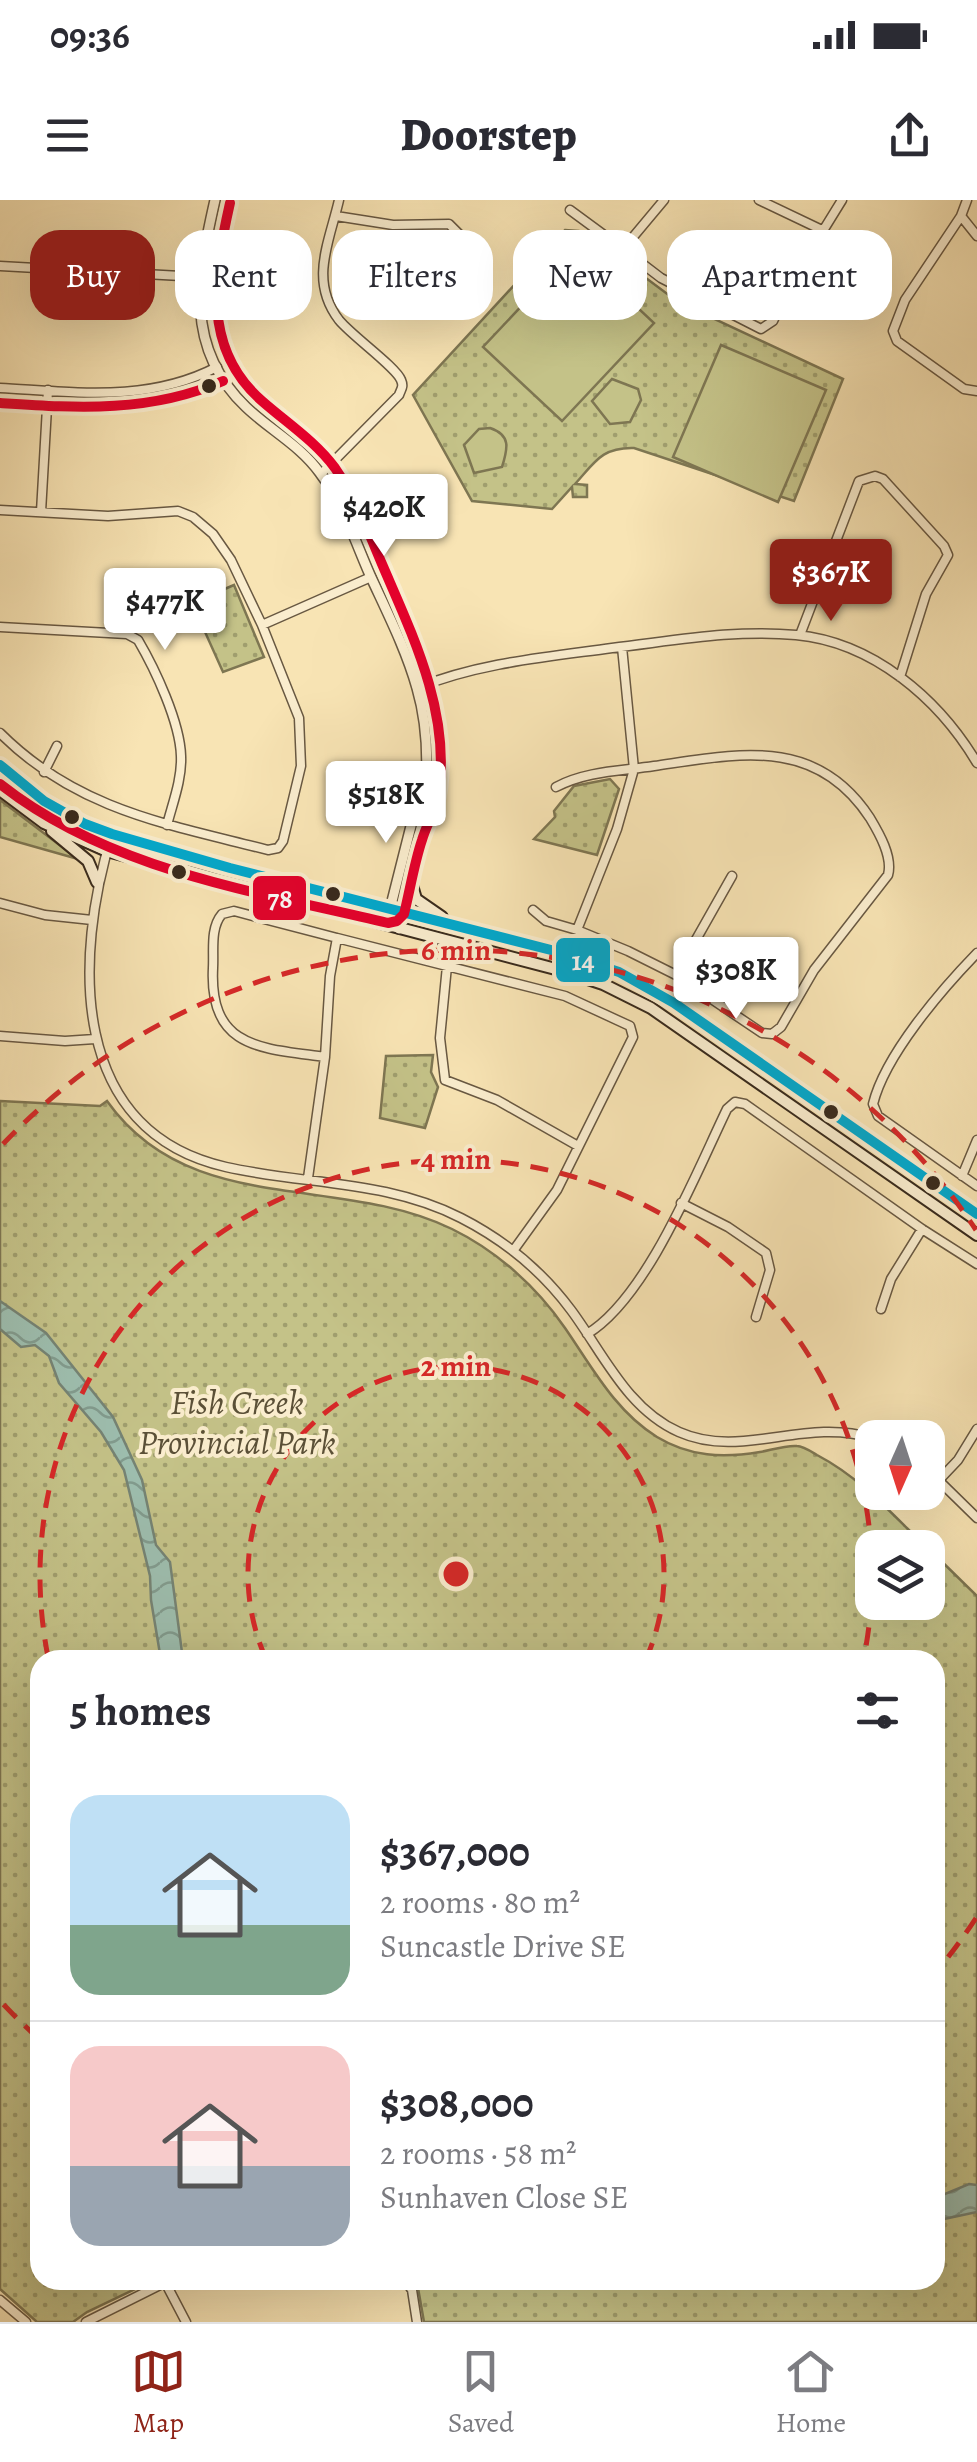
<!DOCTYPE html>
<meta charset="utf-8">
<style>
body{margin:0;font-family:Alegreya,serif;background:#f2f2f3;color:#2b2b33;height:100vh;display:flex;flex-direction:column;font-size:38px;white-space:nowrap}
*{box-sizing:border-box;margin:0}
p{font-size:32px;color:#7c7c81}
.icon{flex:none;width:55px;height:55px;fill:none;stroke:currentColor;stroke-width:2;stroke-linecap:round;stroke-linejoin:round}
.map{position:relative;flex:1;overflow:hidden}
.panel{position:absolute;left:30px;top:1450px;width:915px;height:640px;display:flex;flex-direction:column;background:#fff;border-radius:30px;box-shadow:0 10px 40px #0002}
.panel>*{flex:none}
.top-card{position:absolute;left:30px;top:30px;width:918px;height:90px;display:flex;gap:20px}
.needle{width:65px;rotate:183deg}
.controls{position:absolute;left:855px;top:1220px;display:grid;gap:20px}
.controls a{display:grid;place-items:center;width:90px;height:90px;border-radius:20px;background:#fff;box-shadow:0 10px 40px #0002;font-size:50px}
.price{position:absolute;translate:-50% -85px;padding:0 22px;border-radius:10px;background:#fff;color:#222;font-size:32px;line-height:65px;filter:drop-shadow(0 2px 5px #0008)}
.price::after{content:'';position:absolute;left:50%;top:60px;width:30px;height:22px;margin-left:-15px;background:inherit;clip-path:polygon(0 0,100% 0,50% 100%)}
.price.active{background:#8f2418;color:#fff}
ul{padding:0;list-style:none}
li{display:flex;align-items:center;gap:30px;height:250px;padding:0 40px}
li+li{border-top:2px solid #e1e1e2}
li span{display:grid;place-items:center;flex:none;width:280px;height:200px;border-radius:30px;color:#555}
li>.icon{margin-inline-start:auto}
span .icon{width:120px;height:120px;fill:#fffc;stroke-width:1}
li b{font-size:42px}
h2{display:flex;justify-content:space-between;align-items:center;height:120px;padding:0 40px;font-size:42px}
.chip{padding:0 35px;border-radius:30px;background:#fff;box-shadow:0 10px 40px #0002;font-size:35px;line-height:90px}
.chip.active{background:#8f2418;color:#fff}
.status{display:flex;justify-content:space-between;align-items:center;height:70px;padding:0 50px;background:#fff;direction:ltr}
.status svg{height:28px;fill:currentColor}
header{display:flex;justify-content:space-between;align-items:center;height:130px;padding:0 40px;background:#fff;font-size:45px;font-weight:800}
.dock{display:flex;justify-content:space-around;align-items:center;height:140px;border-top:2px solid #e1e1e2;background:#fff;font-size:28px;color:#7c7c81}
.dock a{display:grid;justify-items:center;gap:5px}
.dock .active{color:#8f2418}
.map>svg:first-child{display:block}
.park{fill:url(#park-dots);stroke:#7e7652;stroke-width:2.5}
.garden{fill:#c4c288;stroke:#7e7652;stroke-width:2.5}
.water{fill:url(#water-waves);stroke:#758374;stroke-width:2.5}
.lines{fill:none;stroke-linecap:round;stroke-linejoin:round}
.minor-casing{stroke:#685842;stroke-width:11}
.tertiary-casing{stroke:#685842;stroke-width:12}
.secondary-casing{stroke:#382a1c;stroke-width:14}
.minor{stroke:#faedce;stroke-width:8}
.tertiary{stroke:#faedce;stroke-width:9}
.secondary{stroke:#faedce;stroke-width:10}
.bus-1-casing{stroke:#faedce;stroke-width:18}
.bus-2-casing{stroke:#faedce;stroke-width:18}
.bus-1{stroke:#00a9ce;stroke-width:10}
.bus-2{stroke:#e4002b;stroke-width:10}
.ring{fill:none;stroke:#d62828;stroke-width:5;stroke-dasharray:18 12}
.bus-dot{fill:#382a1c;stroke:#faedce;stroke-width:4}
.labels{text-anchor:middle;dominant-baseline:central;stroke-width:8;stroke-linejoin:round;paint-order:stroke}
.park-label{font-size:35px;font-style:italic;fill:#5b5037;stroke:#faedce}
.centre{fill:#d62828;stroke:#faedce;stroke-width:5}
.ring-label{font-size:30px;text-anchor:middle;font-weight:bold;fill:#d62828;stroke:#faedce;stroke-width:8;stroke-linejoin:round;paint-order:stroke}
.line-badge{stroke:#faedce;stroke-width:4}
.badge-label{font-size:28px;text-anchor:middle;font-weight:bold;fill:#fff}
</style>
<div class="status"><b>09:36</b><svg viewBox="0 0 49 12"><path d="M0 12V9h3v3zM5 12V6h3v6zM10 12V3h3v9zM15 12V0h3v12zM26 1h20v11H26zM47 4h2v5h-2z"/></svg></div>
<header><svg class="icon" aria-label="menu" viewBox="0 0 24 24"><path d="M4 6h16M4 12h16M4 18h16"/></svg>Doorstep<svg class="icon" aria-label="share" viewBox="0 0 24 24"><path d="M12 15V3M7 8l5-5 5 5M5 13v7h14v-7"/></svg></header>
<div class="map">
<svg width="977" height="2122" viewBox="0 0 977 2122">
<defs>
<pattern id="park-dots" width="8" height="8" patternUnits="userSpaceOnUse" patternTransform="scale(2.5)"><rect width="8" height="8" fill="#c4c288"/><path d="M2 2h.1M6 6h.1" fill="none" stroke="#a09e6e" stroke-width="1.8" stroke-linecap="round"/></pattern>
<pattern id="water-waves" width="16" height="10" patternUnits="userSpaceOnUse" patternTransform="scale(2.5)"><rect width="16" height="10" fill="#9dbeaf"/><path d="M0 5q4-4 8 0t8 0" fill="none" stroke="#819b8e"/></pattern>
</defs>
<rect width="100%" height="100%" fill="#f8e4b4"/>
<filter id="stains"><feTurbulence type="fractalNoise" baseFrequency=".002" numOctaves="4"/><feColorMatrix values="0 0 0 0 .2 0 0 0 0 .09 0 0 0 0 .02 0 0 0 .5 -.17"/></filter>
<radialGradient id="worn" r=".72"><stop offset=".6" stop-color="#630" stop-opacity="0"/><stop offset="1" stop-color="#630" stop-opacity=".3"/></radialGradient>
<path class="park" d="M565,30L579,31L591,37L678,102L843,179L794,301L634,248C602,247 595,262 575,284L587,285V297H573L572,287L552,309L472,301L413,195Z
M234,385L264,457L223,472L192,403Z
M610,579L619,589L597,655L534,639L555,617L554,611L574,586Z
M0,600L78,659L0,637Z
M433,855L431,872L438,887L425,928L380,918L386,856Z
M0,901L100,906L107,901C190,1018 337,973 452,1029C497,1051 537,1087 565,1128C592,1167 615,1211 657,1237C690,1257 723,1258 760,1252C771,1250 786,1245 797,1246C803,1246 812,1252 817,1255C861,1278 892,1314 927,1348H872V1402H928V1348L977,1396V2122H424L418,2088L412,2080H935V1460H40V2080H154L87,2112L73,2122H37L0,2089Z"/>
<path class="garden" d="M575,49L654,123L562,221L483,147Z
M721,145L826,190L778,302L673,257Z
M612,179L638,189L641,200L630,222L610,224L592,201Z
M490,228C511,235 508,248 502,267L474,273L464,245L479,229Z"/>
<path class="water" d="M0,1101L46,1133L113,1217L142,1280L156,1345L170,1362L183,1460H161L151,1400L150,1376L124,1270L101,1232L59,1183L49,1156L35,1145L21,1147L0,1129Z
M969,1984L977,1985V2012L935,2021V1998Z"/>
<g class="lines">
<defs>
<path id="minor" d="M664,0L623,49L661,78L761,129L773,121L792,81L842,0
M759,0L822,30
M570,10L623,49
M336,16L393,25L449,24L461,36L459,64
M961,16L967,0
M977,36L961,16L905,100L893,131L897,141L964,189L977,191
M0,66L199,77
M0,188C75,192 148,203 217,167
M321,274L399,195C401,189 404,187 401,180C396,167 352,136 339,120C309,81 329,43 339,0
M0,310L108,316L178,311L193,317L213,334L231,360L262,425L299,518L301,566L283,641L278,648L268,650C167,624 77,610 0,533
M41,312L48,190
M262,425L371,377
M0,427L127,434L138,440C155,469 180,522 181,556C182,579 173,602 167,625
M800,435L859,281L875,276L883,279L944,346L948,355L926,394L900,477
M417,488C478,463 547,457 612,448C673,441 734,429 796,435C873,442 939,499 977,563
M44,572L57,546
M556,587C586,571 621,571 654,566C737,554 816,535 870,618C879,633 893,657 888,675L814,770L781,827L772,834L762,833L676,775L628,751L577,730L617,629L634,569L622,447
M112,634C74,757 68,931 226,967C306,985 387,980 461,1018C504,1040 542,1071 571,1110C603,1153 627,1209 679,1232C742,1260 803,1217 872,1238
M0,703L45,715L92,720
M533,710L546,721L577,730
M977,753C942,789 885,855 873,904L878,916L977,986
M447,766L440,838L445,880L497,900L578,946
M676,775L732,676
M0,836L65,841L95,839
M325,857C261,848 209,849 213,768C214,750 210,728 222,714L234,711L337,738
M962,976L977,940
M308,978L325,857L330,776L337,738L565,796L630,826L633,837L557,990L513,1051
M681,1003L728,1027L766,1053L770,1070L756,1117
M881,1109L891,1079L922,1029
M587,1134C647,1098 696,973 727,909L735,902L745,904L922,1029L977,1064
M928,1270L977,1318
M939,1280L958,1260L977,1229
M405,2080L412,2090L417,2122
M165,2082L186,2122
M0,2100L26,2122
M86,2122L170,2080"/>
<path id="tertiary" d="M215,0C198,75 183,147 246,207C270,230 300,245 320,273C343,303 355,341 370,375C387,412 406,449 417,488C440,567 418,652 399,729
M386,725L413,618L422,603"/>
<path id="secondary" d="M0,565L44,601L85,624L112,634L230,668L555,751L619,772L674,803L977,1014
M0,590L44,623L107,651L567,772L603,784L651,808L977,1035
M52,631L88,661L97,682
M411,682L416,699L442,717"/>
</defs>
<use href="#minor" class="minor-casing"/>
<use href="#tertiary" class="tertiary-casing"/>
<use href="#secondary" class="secondary-casing"/>
<use href="#minor" class="minor"/>
<use href="#tertiary" class="tertiary"/>
<use href="#secondary" class="secondary"/>
<defs>
<path id="bus-1" d="M0,565L44,601L85,624L112,634L230,668L555,751L619,772L674,803L977,1014"/>
<path id="bus-2" d="M0,203C78,208 150,213 223,181
M0,584C110,671 255,691 388,723L397,721L404,714C410,690 414,664 422,640C427,623 437,608 439,590C450,511 412,434 382,364C368,331 355,297 335,268C315,241 287,223 262,201C201,148 214,74 230,3"/>
</defs>
<use href="#bus-1" class="bus-1-casing"/>
<use href="#bus-2" class="bus-2-casing"/>
<use href="#bus-1" class="bus-1"/>
<use href="#bus-2" class="bus-2"/>
</g>
<g class="ring">
<path d="M266 1459A208 208 0 1 1 646 1459"/>
<path d="M48 1457A416 416 0 1 1 864 1457"/>
<path d="M976 1718A624 624 0 0 1 937 1771M38 1838A624 624 0 0 1 3 1804M3 944A624 624 0 0 1 976 1030"/>
</g>
<g class="bus-dot">
<circle cx="209" cy="186" r="9"/>
<circle cx="72" cy="617" r="9"/>
<circle cx="179" cy="672" r="9"/>
<circle cx="333" cy="694" r="9"/>
<circle cx="831" cy="912" r="9"/>
<circle cx="933" cy="983" r="9"/>
</g>
<g class="labels">
<g class="park-label">
<text x="237" y="1202">Fish Creek<tspan x="237" dy="40">Provincial Park</tspan></text>
</g>
</g>
<circle cx="456" cy="1374" r="15" class="centre"/>
<g class="ring-label">
<text x="456" y="760">6 min</text>
<text x="456" y="969">4 min</text>
<text x="456" y="1176">2 min</text>
</g>
<g class="line-badge">
<rect x="251" y="674" width="57" height="48" rx="10" fill="#e4002b"/>
<rect x="554" y="736" width="58" height="48" rx="10" fill="#00a9ce"/>
</g>
<g class="badge-label">
<text x="280" y="708">78</text>
<text x="583" y="770">14</text>
</g>
<rect width="100%" height="100%" filter="url(#stains)"/>
<rect width="100%" height="100%" fill="url(#worn)"/>
</svg>
<div class="controls">
<a><svg class="needle" viewBox="-14 -14 28 28"><path d="M0-13l5 13h-10z" fill="#e53935"/><path d="M0 13l5-13h-10z" fill="#7c7c81"/></svg></a>
<a><svg class="icon" aria-label="layers" viewBox="0 0 24 24"><path d="M12 4l9 5-9 5-9-5zM3 14l9 5 9-5"/></svg></a>
</div>
<b class="price" style="left:384px;top:359px">$420K</b>
<b class="price active" style="left:831px;top:424px">$367K</b>
<b class="price" style="left:165px;top:453px">$477K</b>
<b class="price" style="left:386px;top:646px">$518K</b>
<b class="price" style="left:736px;top:822px">$308K</b>
<div class="top-card">
<a class="chip active">Buy</a>
<a class="chip">Rent</a>
<a class="chip">Filters</a>
<a class="chip">New</a>
<a class="chip">Apartment</a>
</div>
<section class="panel">
<h2>5 homes<svg class="icon" aria-label="filters" viewBox="0 0 24 24"><path d="M4 7h16M4 17h16"/><circle cx="9" cy="7" r="2"/><circle cx="15" cy="17" r="2"/></svg></h2>
<ul>
<li><span style="background:linear-gradient(#bfe0f5 65%,#7fa58c 0)"><svg class="icon" aria-label="home" viewBox="0 0 24 24"><path d="M3 11l9-7 9 7M6 9v11h12V9"/></svg></span><div><b>$367,000</b><p>2 rooms · 80 m²</p><p>Suncastle Drive SE</p></div></li>
<li><span style="background:linear-gradient(#f6c9c9 60%,#9aa5b1 0)"><svg class="icon" aria-label="home" viewBox="0 0 24 24"><path d="M3 11l9-7 9 7M6 9v11h12V9"/></svg></span><div><b>$308,000</b><p>2 rooms · 58 m²</p><p>Sunhaven Close SE</p></div></li>
</ul>
</section>
</div>
<nav class="dock">
<a class="active"><svg class="icon" aria-label="map" viewBox="0 0 24 24"><path d="M3 6l6-2 6 2 6-2v14l-6 2-6-2-6 2zM9 4v14M15 6v14"/></svg>Map</a>
<a><svg class="icon" aria-label="saved" viewBox="0 0 24 24"><path d="M7 4h10v16l-5-4-5 4z"/></svg>Saved</a>
<a><svg class="icon" aria-label="home" viewBox="0 0 24 24"><path d="M3 11l9-7 9 7M6 9v11h12V9"/></svg>Home</a>
</nav>
